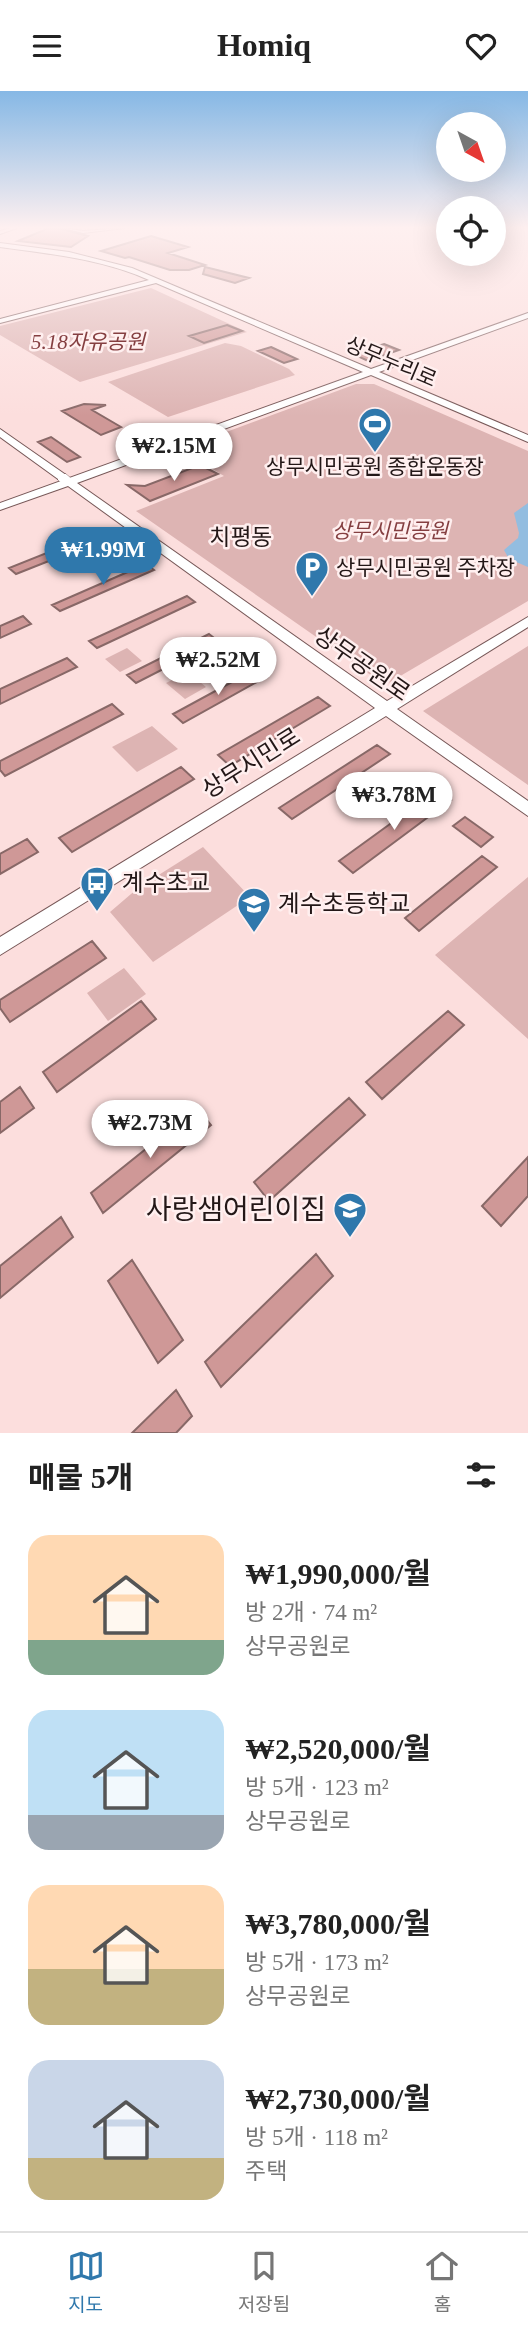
<!DOCTYPE html>
<html lang="ko">
<meta charset="utf-8">
<style>
body{margin:0;font-family:"Times New Roman","Noto Sans KR",serif;background:#f6f6f6;color:#222;height:100vh;display:flex;flex-direction:column;font-size:26px;white-space:nowrap}
*{box-sizing:border-box;margin:0}
p{font-size:23px;color:#767676}
.icon{flex:none;width:38px;height:38px;fill:none;stroke:currentColor;stroke-width:2;stroke-linecap:round;stroke-linejoin:round}
.map{position:relative;height:1342px;overflow:hidden}
.drawer{display:flex;flex-direction:column;background:#fff;flex:1}
.drawer>*{flex:none}
.needle{width:46px;rotate:140deg}
.fabs{position:absolute;left:436px;top:21px;display:grid;gap:14px}
.fabs a{display:grid;place-items:center;width:70px;height:70px;border-radius:50%;background:#fff;box-shadow:0 7px 28px #0002;font-size:35px}
.price{position:absolute;translate:-50% -60px;padding:0 16px;border-radius:24px;background:#fff;color:#222;font-size:23px;line-height:46px;filter:drop-shadow(0 2px 4px #0008)}
.price::after{content:'';position:absolute;left:50%;top:42px;width:21px;height:16px;margin-left:-10px;background:inherit;clip-path:polygon(0 0,100% 0,50% 100%)}
.price.current{background:#2f78ac;color:#fff}
ul{padding:0;list-style:none}
li{display:flex;align-items:center;gap:21px;height:175px;padding:0 28px}
li span{display:grid;place-items:center;flex:none;width:196px;height:140px;border-radius:21px;color:#555}
li>.icon{margin-inline-start:auto}
span .icon{width:84px;height:84px;fill:#fffc;stroke-width:1}
li b{font-size:30px}
h2{display:flex;justify-content:space-between;align-items:center;height:84px;padding:0 28px;font-size:30px}
header{display:flex;justify-content:space-between;align-items:center;height:91px;padding:0 28px;background:#fff;font-size:32px;font-weight:800}
.dock{display:flex;justify-content:space-around;align-items:center;height:98px;border-top:2px solid #e0e0e0;background:#fff;font-size:19px;color:#767676}
.dock a{display:grid;justify-items:center;gap:4px}
.dock .current{color:#2f78ac}
.map>svg:first-child{display:block}
.green{fill:#ddb4b3}
.water{fill:#93bde0}
.building{fill:#cf9897;stroke:#886867;stroke-width:2}
.lines{fill:none;stroke-linecap:round;stroke-linejoin:round}
.minor-casing{stroke:#775858;stroke-width:2}
.tertiary-casing{stroke:#775858;stroke-width:2}
.secondary-casing{stroke:#775858;stroke-width:1}
.minor{fill:#fff;fill-rule:evenodd}
.tertiary{fill:#fff;fill-rule:evenodd}
.secondary{fill:#fff;fill-rule:evenodd}
.labels{text-anchor:middle;dominant-baseline:central;stroke-width:5;stroke-linejoin:round;paint-order:stroke}
.far-park-label{font-size:21px;font-style:italic;fill:#853f41;stroke:#ffefef}
.far-street-label{font-size:21px;fill:#231717;stroke:#ffefef}
.far-poi-label{font-size:21px;fill:#231717;stroke:#ffefef}
.far-quarter-label{font-size:23px;fill:#231717;stroke:#ffefef}
.street-label{font-size:24px;fill:#231717;stroke:#ffefef}
.poi-label{font-size:24px;fill:#231717;stroke:#ffefef;text-anchor:start}
.near-poi-label{font-size:28px;fill:#231717;stroke:#ffefef;text-anchor:end}
</style>
<header><svg class="icon" aria-label="menu" viewBox="0 0 24 24"><path d="M4 6h16M4 12h16M4 18h16"/></svg>Homiq<svg class="icon" aria-label="heart" viewBox="0 0 24 24"><path d="M12 20l-8-8c-3-5 5-10 8-4 3-6 11-1 8 4z"/></svg></header>
<div class="map">
<svg width="528" height="1342" viewBox="0 0 528 1342">
<rect width="100%" height="100%" fill="#fcdedd"/>
<path class="green" d="M151,197L247,241L80,291L0,244V235Z
M225,252L241,255L289,278L295,284L168,326L108,291Z
M356,293H374L528,360V510L385,594L136,420L224,385L180,358Z
M528,555V694L423,620Z
M127,557L142,570L120,581L105,568Z
M188,581L206,596L185,608L166,592Z
M152,635L178,658L137,681L112,656Z
M203,756L250,806L153,871L110,821L138,797Z
M528,786V948L435,864Z
M124,877L146,903L108,930L87,902Z"/>
<path class="water" d="M528,412V476L509,468L504,459L518,447L519,442L514,422Z"/>
<path class="building" d="M49,137H57L88,145L71,156L18,150Z
M151,145L188,156L168,162L205,174L189,179H170L129,166L125,167L101,160Z
M205,176L249,187L235,192L203,183Z
M227,234L242,240L204,252L189,245Z
M384,253L399,259L368,270L353,263Z
M271,256L297,268L284,272L258,260Z
M84,313L106,314L92,319L121,336L101,344L62,320Z
M51,346L80,366L67,371L38,351Z
M200,374L218,383L150,410L127,394L145,395Z
M104,439L107,447L16,483L9,477Z
M146,473L154,479L60,520L52,514Z
M187,505L195,511L97,557L89,550Z
M23,525L31,533L0,547V535Z
M209,543L218,550L136,592L127,584Z
M67,567L77,576L0,613V598Z
M254,579L264,587L183,632L173,623Z
M318,606L330,615L230,675L218,664Z
M112,613L123,623L5,685L0,679V670Z
M377,654L390,663L292,728L279,717Z
M181,676L194,688L72,761L59,747Z
M437,699L451,709L353,782L339,770Z
M465,726L493,746L481,756L453,735Z
M27,748L38,761L0,783V763Z
M482,765L497,776L419,840L405,827Z
M92,850L106,867L10,931L0,917V909Z
M141,910L156,928L57,1001L43,981Z
M448,920L464,934L382,1008L366,991Z
M20,996L34,1017L0,1042V1011Z
M349,1007L365,1024L269,1110L254,1091Z
M197,1017L211,1034L103,1122L91,1102Z
M528,1066V1105L501,1135L482,1115Z
M61,1126L73,1146L0,1207V1175Z
M316,1163L333,1185L221,1296L205,1271Z
M132,1169L183,1249L158,1272L108,1190Z
M176,1299L192,1325L176,1342H132Z"/>
<g class="lines">
<defs>
<path id="minor" d="M11,137H17L0,143V140Z
M63,137L83,140L125,137L83,142Z"/>
<path id="tertiary" d="M0,152L69,161L132,177L371,278L528,222V227L379,281L528,344V351L371,284L77,392L387,610L528,526V536L397,618L528,710V725L386,625L0,864V846L375,617L68,395L0,419V412L363,281L156,192L0,232V228L149,189C102,168 51,163 0,156Z
M0,338L66,384V388H58L0,346Z"/>
<path id="secondary" d="M58,383H66L75,391L65,394L58,389Z"/>
</defs>
<use href="#minor" class="minor-casing"/>
<use href="#tertiary" class="tertiary-casing"/>
<use href="#secondary" class="secondary-casing"/>
<use href="#minor" class="minor"/>
<use href="#tertiary" class="tertiary"/>
<use href="#secondary" class="secondary"/>
</g>
<linearGradient id="sky" x2="0" y2="1"><stop stop-color="#86b8e5"/><stop offset="0.42" stop-color="#fef0f0"/><stop offset="1" stop-color="#fef0f0" stop-opacity="0"/></linearGradient>
<rect width="528" height="325" fill="url(#sky)"/>
<defs>
<symbol id="stadium-pin" viewBox="-11 -11 22 30"><path d="M0 17L-7.5 6A9.5 9.5 0 1 1 7.5 6Z" fill="#2f78ac" stroke="#ffefef"/><path d="M0-5a6.5 5 0 1 0 0 10a6.5 5 0 1 0 0-10ZM-3.5-1.8h7v3.6h-7Z" fill="#fff"/></symbol>
<symbol id="parking-pin" viewBox="-11 -11 22 30"><path d="M0 17L-7.5 6A9.5 9.5 0 1 1 7.5 6Z" fill="#2f78ac" stroke="#ffefef"/><path d="M-3.5-5.5H1a3.5 3.5 0 0 1 0 7H-1V5.5H-3.5ZM-1-3.4V-.6H.8a1.4 1.4 0 0 0 0-2.8Z" fill="#fff"/></symbol>
<symbol id="bus-pin" viewBox="-11 -11 22 30"><path d="M0 17L-7.5 6A9.5 9.5 0 1 1 7.5 6Z" fill="#2f78ac" stroke="#ffefef"/><path d="M-5-6H5V4H4V6H2V4H-2V6H-4V4H-5ZM-3.5-4V0h7V-4ZM-3.5 1.2v1.5H-2V1.2ZM2 1.2v1.5H3.5V1.2Z" fill="#fff"/></symbol>
<symbol id="school-pin" viewBox="-11 -11 22 30"><path d="M0 17L-7.5 6A9.5 9.5 0 1 1 7.5 6Z" fill="#2f78ac" stroke="#ffefef"/><path d="M0-5L7-2L0 1L-7-2ZM-4 1L0 2.5L4 1V4Q0 6-4 4Z" fill="#fff"/></symbol>
</defs>
<g fill-rule="evenodd">
<use href="#stadium-pin" x="356" y="314" width="38" height="52"/>
<use href="#parking-pin" x="293" y="458" width="38" height="52"/>
<use href="#bus-pin" x="78" y="773" width="38" height="52"/>
<use href="#school-pin" x="235" y="794" width="38" height="52"/>
<use href="#school-pin" x="331" y="1099" width="38" height="52"/>
</g>
<g class="labels">
<g class="far-park-label">
<text x="88" y="251">5.18자유공원</text>
<text x="390" y="440">상무시민공원</text>
</g>
<g class="far-street-label">
<text transform="translate(391 271) rotate(23)">상무누리로</text>
</g>
<g class="far-poi-label">
<text x="375" y="376">상무시민공원 종합운동장</text>
<text x="336" y="477" text-anchor="start">상무시민공원 주차장</text>
</g>
<g class="far-quarter-label">
<text x="241" y="446">치평동</text>
</g>
<g class="street-label">
<text transform="translate(362 573) rotate(35)">상무공원로</text>
<text transform="translate(251 672) rotate(-32)">상무시민로</text>
</g>
<g class="poi-label">
<text x="122" y="792">계수초교</text>
<text x="278" y="813">계수초등학교</text>
</g>
<g class="near-poi-label">
<text x="326" y="1118">사랑샘어린이집</text>
</g>
</g>
</svg>
<div class="fabs">
<a><svg class="needle" viewBox="-14 -14 28 28"><path d="M0-13l5 13h-10z" fill="#e53935"/><path d="M0 13l5-13h-10z" fill="#767676"/></svg></a>
<a><svg class="icon" aria-label="locate" viewBox="0 0 24 24"><circle cx="12" cy="12" r="6"/><path d="M12 2v4M12 18v4M2 12h4M18 12h4"/></svg></a>
</div>
<b class="price" style="left:174px;top:392px">₩2.15M</b>
<b class="price current" style="left:103px;top:496px">₩1.99M</b>
<b class="price" style="left:218px;top:606px">₩2.52M</b>
<b class="price" style="left:394px;top:741px">₩3.78M</b>
<b class="price" style="left:150px;top:1069px">₩2.73M</b>
</div>
<section class="drawer">
<h2>매물 5개<svg class="icon" aria-label="filters" viewBox="0 0 24 24"><path d="M4 7h16M4 17h16"/><circle cx="9" cy="7" r="2"/><circle cx="15" cy="17" r="2"/></svg></h2>
<ul>
<li><span style="background:linear-gradient(#ffd9b3 75%,#7fa58c 0)"><svg class="icon" aria-label="home" viewBox="0 0 24 24"><path d="M3 11l9-7 9 7M6 9v11h12V9"/></svg></span><div><b>₩1,990,000/월</b><p>방 2개 · 74 m²</p><p>상무공원로</p></div></li>
<li><span style="background:linear-gradient(#bfe0f5 75%,#9aa5b1 0)"><svg class="icon" aria-label="home" viewBox="0 0 24 24"><path d="M3 11l9-7 9 7M6 9v11h12V9"/></svg></span><div><b>₩2,520,000/월</b><p>방 5개 · 123 m²</p><p>상무공원로</p></div></li>
<li><span style="background:linear-gradient(#ffd9b3 60%,#c2b280 0)"><svg class="icon" aria-label="home" viewBox="0 0 24 24"><path d="M3 11l9-7 9 7M6 9v11h12V9"/></svg></span><div><b>₩3,780,000/월</b><p>방 5개 · 173 m²</p><p>상무공원로</p></div></li>
<li><span style="background:linear-gradient(#c9d6e8 70%,#c2b280 0)"><svg class="icon" aria-label="home" viewBox="0 0 24 24"><path d="M3 11l9-7 9 7M6 9v11h12V9"/></svg></span><div><b>₩2,730,000/월</b><p>방 5개 · 118 m²</p><p>주택</p></div></li>
</ul>
</section>
<nav class="dock">
<a class="current"><svg class="icon" aria-label="map" viewBox="0 0 24 24"><path d="M3 6l6-2 6 2 6-2v14l-6 2-6-2-6 2zM9 4v14M15 6v14"/></svg>지도</a>
<a><svg class="icon" aria-label="saved" viewBox="0 0 24 24"><path d="M7 4h10v16l-5-4-5 4z"/></svg>저장됨</a>
<a><svg class="icon" aria-label="home" viewBox="0 0 24 24"><path d="M3 11l9-7 9 7M6 9v11h12V9"/></svg>홈</a>
</nav>
